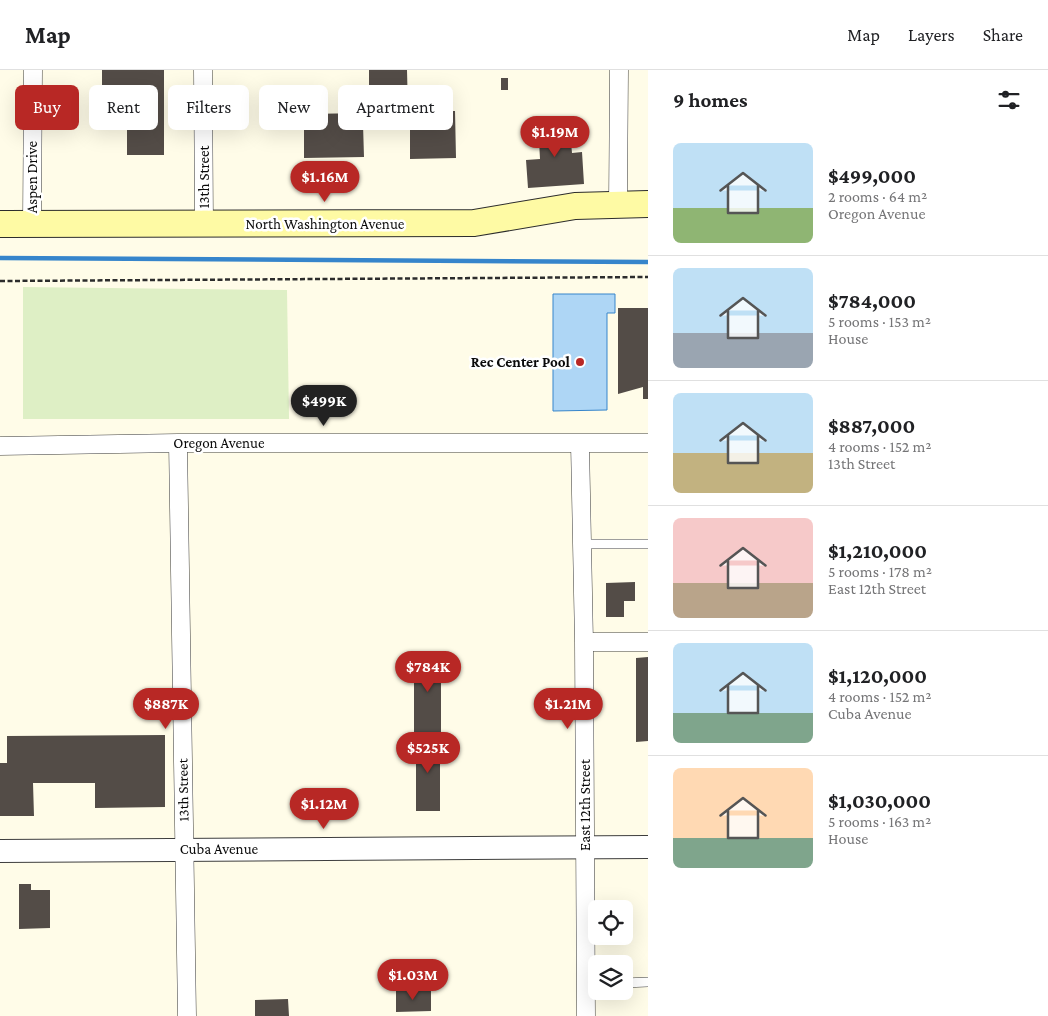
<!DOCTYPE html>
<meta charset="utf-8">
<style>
body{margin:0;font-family:"Crimson Pro",serif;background:#f2f2f2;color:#202124;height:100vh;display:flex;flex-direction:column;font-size:19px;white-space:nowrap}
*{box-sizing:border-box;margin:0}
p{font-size:16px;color:#757577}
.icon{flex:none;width:28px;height:28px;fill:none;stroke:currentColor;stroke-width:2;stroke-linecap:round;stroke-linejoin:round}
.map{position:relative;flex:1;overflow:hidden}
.sheet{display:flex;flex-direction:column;background:#fff;width:400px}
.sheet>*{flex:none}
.guide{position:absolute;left:15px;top:15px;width:475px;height:45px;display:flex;gap:10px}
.buttons{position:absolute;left:588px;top:830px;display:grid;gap:10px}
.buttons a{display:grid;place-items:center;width:45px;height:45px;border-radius:8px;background:#fff;box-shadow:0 5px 20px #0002;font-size:25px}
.price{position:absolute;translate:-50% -42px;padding:0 11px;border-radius:18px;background:#b82825;color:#fff;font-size:16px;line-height:32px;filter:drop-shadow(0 1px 2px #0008)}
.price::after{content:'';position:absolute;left:50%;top:30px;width:15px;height:11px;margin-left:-8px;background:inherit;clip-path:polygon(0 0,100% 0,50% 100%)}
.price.current{background:#222;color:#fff}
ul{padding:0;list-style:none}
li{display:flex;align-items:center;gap:15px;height:125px;padding:0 25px}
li+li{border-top:1px solid #e0e0e0}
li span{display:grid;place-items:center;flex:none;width:140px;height:100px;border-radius:8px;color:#555}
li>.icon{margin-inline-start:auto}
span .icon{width:60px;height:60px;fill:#fffc;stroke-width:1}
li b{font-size:21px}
h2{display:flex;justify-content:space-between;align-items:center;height:60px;padding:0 25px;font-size:21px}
.tag{padding:0 18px;border-radius:8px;background:#fff;box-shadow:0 5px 20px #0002;font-size:18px;line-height:45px}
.tag.current{background:#b82825;color:#fff}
header{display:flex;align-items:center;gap:30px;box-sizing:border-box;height:70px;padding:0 25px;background:#fff;border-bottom:1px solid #e0e0e0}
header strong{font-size:24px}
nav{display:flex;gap:28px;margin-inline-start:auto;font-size:18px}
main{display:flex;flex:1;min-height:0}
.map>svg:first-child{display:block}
.pitch{fill:#deefc5}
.water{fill:#aed6f5;stroke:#3685cb}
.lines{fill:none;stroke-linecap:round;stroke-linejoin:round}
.stream{stroke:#3685cb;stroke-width:4.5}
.building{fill:#534c47}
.service-casing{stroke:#3d3d3d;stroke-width:10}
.minor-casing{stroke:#3d3d3d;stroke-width:19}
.tertiary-casing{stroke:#3d3d3d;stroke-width:24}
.secondary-casing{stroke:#2c2c2c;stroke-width:28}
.path{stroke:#2c2c2c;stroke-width:2.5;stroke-dasharray:5 2.5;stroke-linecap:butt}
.service{stroke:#fff;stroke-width:9}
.minor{stroke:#fff;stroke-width:18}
.tertiary{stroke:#fff;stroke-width:22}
.secondary{stroke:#fefaa4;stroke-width:26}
.poi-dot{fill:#b82825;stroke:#fff;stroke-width:2}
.labels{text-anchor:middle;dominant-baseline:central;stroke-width:5;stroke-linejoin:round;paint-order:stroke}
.street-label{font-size:15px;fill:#0a0a0a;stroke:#fff}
.poi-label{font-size:15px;font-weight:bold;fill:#0a0a0a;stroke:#fff;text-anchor:end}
</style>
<header>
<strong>Map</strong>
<nav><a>Map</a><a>Layers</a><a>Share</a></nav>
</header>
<main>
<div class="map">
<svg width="648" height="946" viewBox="0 0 648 946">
<rect width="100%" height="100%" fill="#fffce8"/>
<path class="pitch" d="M23,217L287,220L289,349H23Z"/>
<path class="water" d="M553,224H615V243H607V340L553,341Z"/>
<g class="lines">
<path class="stream" d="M0,188L648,192"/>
</g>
<path class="building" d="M102,0H164V85H127V33H102Z
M369,0H407L408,41H455L456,88L410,89V54H363L364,87L304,88V44L369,43Z
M501,8H508V20H501Z
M569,50L572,83L582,82L584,114L528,118L526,90L540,89L538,52Z
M618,238H648V329H643V317L618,324Z
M635,512V531H624V547H606V513Z
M414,583H441V663H414Z
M648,587V671L636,672V588Z
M165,665V737L95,738V713H33L34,746H0V693H7V666Z
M416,666H440V741H416Z
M19,814H31V820H50V858L19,859Z
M431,920V941L396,942V921Z
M288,929L289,946H255V930Z"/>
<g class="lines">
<defs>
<path id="service" d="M582,474H648
M624,913L648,912"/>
<path id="minor" d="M203,0L204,154
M618,135L619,0
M32,154L33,0
M178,373L187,946
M580,374L584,572L586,946
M0,376L178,373H648
M584,572H648"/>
<path id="tertiary" d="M0,781L648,777"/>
<path id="secondary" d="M0,154L474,153L575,136L648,134"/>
</defs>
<use href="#service" class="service-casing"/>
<use href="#minor" class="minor-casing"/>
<use href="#tertiary" class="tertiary-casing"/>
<use href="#secondary" class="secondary-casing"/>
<path class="path" d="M0,211L648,207"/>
<use href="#service" class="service"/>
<use href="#minor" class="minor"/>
<use href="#tertiary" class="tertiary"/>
<use href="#secondary" class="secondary"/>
</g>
<circle class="poi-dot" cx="580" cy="292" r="5"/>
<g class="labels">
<g class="street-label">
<text transform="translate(32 107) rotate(-90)">Aspen Drive</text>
<text transform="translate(204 107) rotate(-90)">13th Street</text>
<text x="325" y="154">North Washington Avenue</text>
<text x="219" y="373">Oregon Avenue</text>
<text transform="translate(183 720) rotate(-91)">13th Street</text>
<text transform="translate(585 735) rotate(-90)">East 12th Street</text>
<text x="219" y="779">Cuba Avenue</text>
</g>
<g class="poi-label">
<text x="570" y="292">Rec Center Pool</text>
</g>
</g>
</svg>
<div class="buttons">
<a><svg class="icon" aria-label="locate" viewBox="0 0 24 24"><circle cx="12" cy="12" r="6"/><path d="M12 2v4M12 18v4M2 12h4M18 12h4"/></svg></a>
<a><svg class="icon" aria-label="layers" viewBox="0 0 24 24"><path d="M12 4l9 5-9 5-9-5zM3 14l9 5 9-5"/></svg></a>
</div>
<b class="price" style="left:555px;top:88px">$1.19M</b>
<b class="price" style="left:325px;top:133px">$1.16M</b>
<b class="price current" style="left:324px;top:357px">$499K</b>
<b class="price" style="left:428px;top:623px">$784K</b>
<b class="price" style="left:166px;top:660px">$887K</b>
<b class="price" style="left:568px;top:660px">$1.21M</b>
<b class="price" style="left:428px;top:704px">$525K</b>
<b class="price" style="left:324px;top:760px">$1.12M</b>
<b class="price" style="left:413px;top:931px">$1.03M</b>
<div class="guide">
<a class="tag current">Buy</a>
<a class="tag">Rent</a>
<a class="tag">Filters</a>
<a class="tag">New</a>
<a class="tag">Apartment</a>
</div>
</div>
<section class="sheet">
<h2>9 homes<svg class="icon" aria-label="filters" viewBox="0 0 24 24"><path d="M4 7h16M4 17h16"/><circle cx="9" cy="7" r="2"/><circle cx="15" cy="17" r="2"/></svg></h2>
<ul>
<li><span style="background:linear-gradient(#bfe0f5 65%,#8fb573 0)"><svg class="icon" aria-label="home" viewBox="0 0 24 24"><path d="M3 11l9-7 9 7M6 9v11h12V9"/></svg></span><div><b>$499,000</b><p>2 rooms · 64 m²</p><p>Oregon Avenue</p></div></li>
<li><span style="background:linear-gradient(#bfe0f5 65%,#9aa5b1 0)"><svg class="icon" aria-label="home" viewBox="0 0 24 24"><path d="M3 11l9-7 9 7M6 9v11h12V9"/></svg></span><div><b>$784,000</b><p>5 rooms · 153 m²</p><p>House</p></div></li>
<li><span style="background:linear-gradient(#bfe0f5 60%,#c2b280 0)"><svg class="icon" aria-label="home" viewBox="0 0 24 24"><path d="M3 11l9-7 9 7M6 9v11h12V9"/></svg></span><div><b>$887,000</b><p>4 rooms · 152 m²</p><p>13th Street</p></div></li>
<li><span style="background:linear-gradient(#f6c9c9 65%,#b9a48a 0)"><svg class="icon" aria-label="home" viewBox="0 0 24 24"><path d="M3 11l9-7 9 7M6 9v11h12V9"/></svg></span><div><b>$1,210,000</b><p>5 rooms · 178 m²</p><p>East 12th Street</p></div></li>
<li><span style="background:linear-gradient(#bfe0f5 70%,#7fa58c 0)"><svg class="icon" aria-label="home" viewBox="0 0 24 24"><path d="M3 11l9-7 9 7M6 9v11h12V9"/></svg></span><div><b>$1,120,000</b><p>4 rooms · 152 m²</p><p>Cuba Avenue</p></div></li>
<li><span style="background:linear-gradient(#ffd9b3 70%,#7fa58c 0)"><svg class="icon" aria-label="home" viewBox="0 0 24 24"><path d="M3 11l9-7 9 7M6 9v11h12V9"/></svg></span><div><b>$1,030,000</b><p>5 rooms · 163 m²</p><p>House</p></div></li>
</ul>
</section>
</main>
